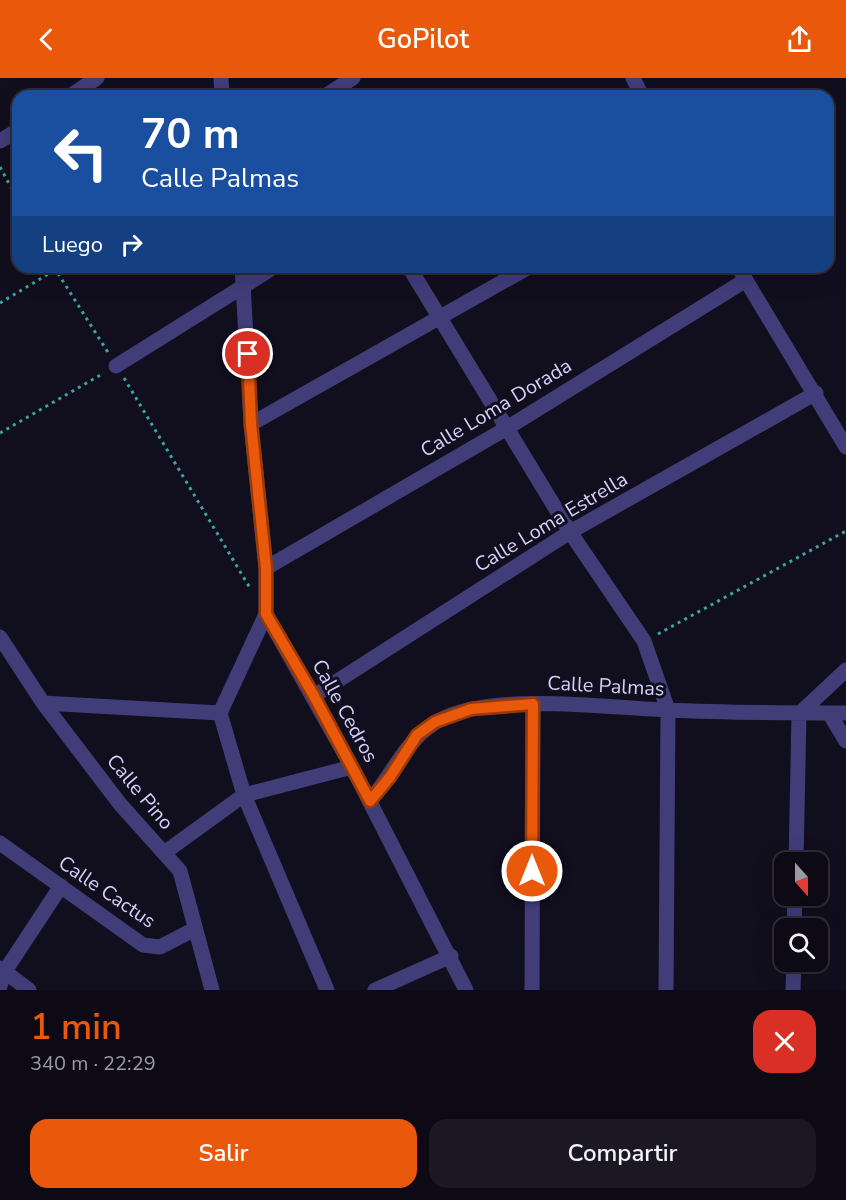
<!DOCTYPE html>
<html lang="es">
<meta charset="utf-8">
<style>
:root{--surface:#0d0a16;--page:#1b1823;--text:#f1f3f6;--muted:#9a9aa1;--line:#2d2b35;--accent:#ea580c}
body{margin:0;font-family:"Nunito Sans",sans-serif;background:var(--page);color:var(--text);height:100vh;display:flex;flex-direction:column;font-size:22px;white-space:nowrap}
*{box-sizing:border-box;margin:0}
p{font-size:20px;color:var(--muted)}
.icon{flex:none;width:33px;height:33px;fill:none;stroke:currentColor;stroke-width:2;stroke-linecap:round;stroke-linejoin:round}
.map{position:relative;height:912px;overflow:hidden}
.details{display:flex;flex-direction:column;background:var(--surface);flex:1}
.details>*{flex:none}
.guide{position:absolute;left:12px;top:12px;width:822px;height:183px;border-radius:18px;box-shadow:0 6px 24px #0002,0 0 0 2px var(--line);background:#1a4fa0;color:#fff;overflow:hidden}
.needle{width:39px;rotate:159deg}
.tools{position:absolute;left:774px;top:774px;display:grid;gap:12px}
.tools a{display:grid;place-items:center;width:54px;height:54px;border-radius:12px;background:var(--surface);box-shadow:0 6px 24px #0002,0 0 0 2px var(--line);font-size:30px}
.pin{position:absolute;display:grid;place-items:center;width:51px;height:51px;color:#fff;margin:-26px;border:3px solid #fff;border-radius:50%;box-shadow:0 2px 6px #0007}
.me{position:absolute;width:66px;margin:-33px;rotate:0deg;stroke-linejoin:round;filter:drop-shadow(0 0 4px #0008)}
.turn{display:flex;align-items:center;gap:21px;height:126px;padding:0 30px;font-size:27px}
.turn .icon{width:78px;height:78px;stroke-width:2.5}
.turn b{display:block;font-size:42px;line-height:51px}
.then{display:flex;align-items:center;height:57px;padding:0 30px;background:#0003;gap:12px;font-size:22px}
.round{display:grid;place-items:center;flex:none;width:63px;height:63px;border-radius:18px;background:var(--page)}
.overview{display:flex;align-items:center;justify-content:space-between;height:102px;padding:0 30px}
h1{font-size:36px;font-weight:600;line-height:45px;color:var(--accent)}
.primary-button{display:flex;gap:12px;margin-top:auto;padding:12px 30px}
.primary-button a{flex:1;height:69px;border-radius:18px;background:var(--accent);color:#fff;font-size:24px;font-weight:600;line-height:69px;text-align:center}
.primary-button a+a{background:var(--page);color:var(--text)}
header{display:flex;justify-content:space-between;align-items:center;height:78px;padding:0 30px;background:var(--accent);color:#fff;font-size:27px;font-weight:600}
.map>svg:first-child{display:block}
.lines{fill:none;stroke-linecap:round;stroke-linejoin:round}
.path{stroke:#39a69f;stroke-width:3;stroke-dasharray:3 4.5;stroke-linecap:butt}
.street{stroke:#403d79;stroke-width:15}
.route-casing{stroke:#983908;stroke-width:15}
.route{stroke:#ea580c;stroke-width:10}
.labels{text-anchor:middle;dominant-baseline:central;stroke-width:6;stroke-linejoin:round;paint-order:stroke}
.street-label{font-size:20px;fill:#d4d0fb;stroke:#110e1e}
</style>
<header><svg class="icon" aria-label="back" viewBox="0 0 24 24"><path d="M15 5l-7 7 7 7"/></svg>GoPilot<svg class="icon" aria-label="share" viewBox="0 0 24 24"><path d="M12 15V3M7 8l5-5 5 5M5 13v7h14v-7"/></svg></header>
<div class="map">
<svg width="846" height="912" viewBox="0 0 846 912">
<rect width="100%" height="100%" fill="#110e1e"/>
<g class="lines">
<path class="path" d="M 0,89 L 18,122
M 54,189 L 109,276
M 0,225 L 60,189
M 124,300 L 250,510
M 0,355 L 104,295
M 658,556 L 846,453"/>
<path class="street" d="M 221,0 L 222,18
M 633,0 L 642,18
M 70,18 L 97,0
M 325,18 L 353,0
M 0,63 L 18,52
M 242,189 L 251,346 L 266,490 L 266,536 L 352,689 L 466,912
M 409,189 L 570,454 L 644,563 L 668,632 L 666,912
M 738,189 L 846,369
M 116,288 L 274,189
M 251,346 L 529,189
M 266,490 L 507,350 L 746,202
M 266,536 L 220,635 L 244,717 L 327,912
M 0,559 L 43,625 L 120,726 L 180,793 L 212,912
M 314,618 L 570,454 L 816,315
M 43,625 L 220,635
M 829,635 L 846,663
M 370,723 C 390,699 407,662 433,646 C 485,612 605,630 668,632 C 727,635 786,635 846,635
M 0,765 L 143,867 L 160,869 L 195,851
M 164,775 L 244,717 L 352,689
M 796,784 L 799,636 L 846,592
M 794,850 L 795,818
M 0,890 L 29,912
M 0,908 L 5,893 L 61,808
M 375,912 L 451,878
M 532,912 L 533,626
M 793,912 L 794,884"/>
</g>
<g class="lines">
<g class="route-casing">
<path id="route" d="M 248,276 L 251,346 L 266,490 L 266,536 L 314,618 L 370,723 L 390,699 L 417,657 L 435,644 L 471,631 L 533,626 L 532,793"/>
</g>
<use href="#route" class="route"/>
</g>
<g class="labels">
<g class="street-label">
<text transform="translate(496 330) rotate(-31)">Calle Loma Dorada</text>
<text transform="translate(551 444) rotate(-31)">Calle Loma Estrella</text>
<text transform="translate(606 608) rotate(3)">Calle Palmas</text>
<text transform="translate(345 633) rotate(61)">Calle Cedros</text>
<text transform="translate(140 714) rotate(50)">Calle Pino</text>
<text transform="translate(107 814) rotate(34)">Calle Cactus</text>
</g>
</g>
</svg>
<div class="tools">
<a><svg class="needle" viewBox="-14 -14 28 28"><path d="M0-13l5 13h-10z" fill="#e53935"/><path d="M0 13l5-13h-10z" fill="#9a9aa1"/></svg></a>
<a><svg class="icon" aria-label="search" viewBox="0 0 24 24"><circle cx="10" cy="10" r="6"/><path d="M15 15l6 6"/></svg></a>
</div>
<div class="pin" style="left:248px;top:276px;background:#d93025"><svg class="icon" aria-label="arrive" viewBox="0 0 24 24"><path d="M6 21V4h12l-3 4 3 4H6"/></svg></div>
<svg class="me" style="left:532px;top:793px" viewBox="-20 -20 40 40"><circle r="17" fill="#ea580c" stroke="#fff" stroke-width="3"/><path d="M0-11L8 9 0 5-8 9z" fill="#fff"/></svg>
<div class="guide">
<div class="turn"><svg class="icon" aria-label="left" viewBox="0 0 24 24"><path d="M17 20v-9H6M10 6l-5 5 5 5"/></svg><div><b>70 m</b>Calle Palmas</div></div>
<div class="then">Luego<svg class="icon" aria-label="right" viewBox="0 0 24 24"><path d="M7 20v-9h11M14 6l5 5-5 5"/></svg></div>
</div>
</div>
<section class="details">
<div class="overview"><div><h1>1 min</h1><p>340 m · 22:29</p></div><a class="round" style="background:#d93025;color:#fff"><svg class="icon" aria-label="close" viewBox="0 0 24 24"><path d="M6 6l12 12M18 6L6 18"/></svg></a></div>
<div class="primary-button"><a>Salir</a><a>Compartir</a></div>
</section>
